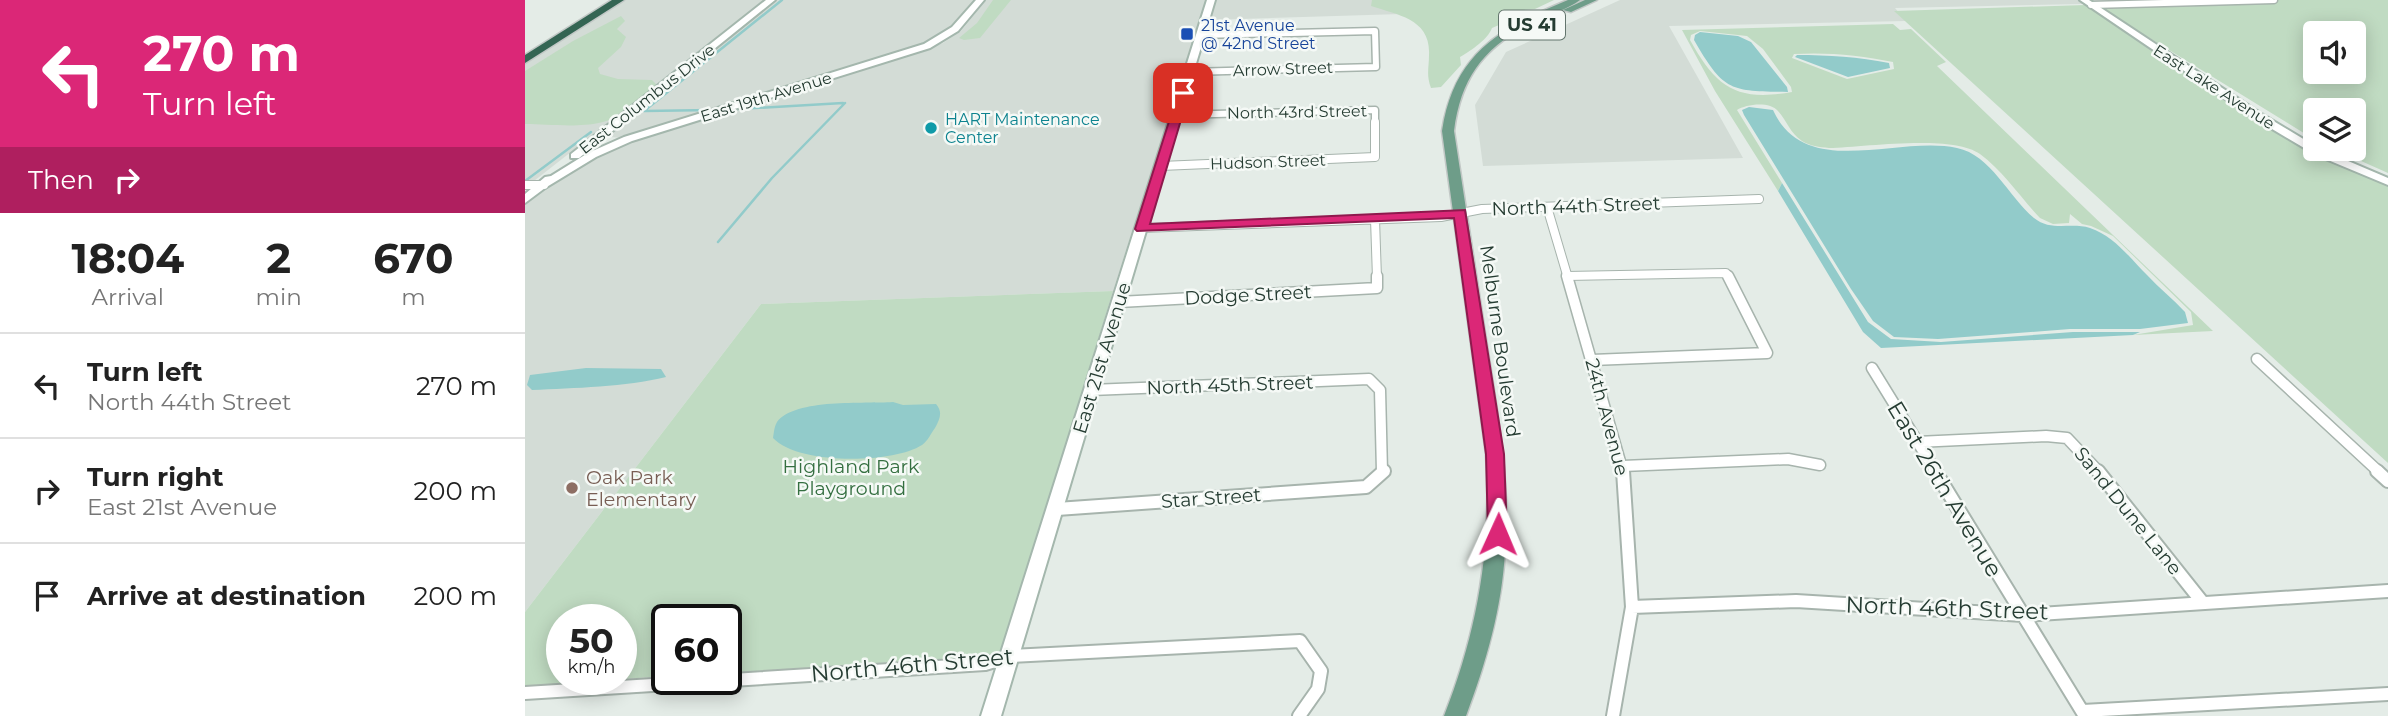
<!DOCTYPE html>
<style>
:root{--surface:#fff;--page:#f6f6f6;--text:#222;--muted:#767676;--line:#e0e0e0}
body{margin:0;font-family:Montserrat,sans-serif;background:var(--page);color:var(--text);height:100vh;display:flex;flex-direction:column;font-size:26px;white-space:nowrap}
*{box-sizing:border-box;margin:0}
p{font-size:23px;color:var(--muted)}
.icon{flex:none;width:38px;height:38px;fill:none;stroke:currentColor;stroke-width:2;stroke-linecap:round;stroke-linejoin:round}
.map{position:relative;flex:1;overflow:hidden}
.sheet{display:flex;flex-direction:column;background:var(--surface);width:525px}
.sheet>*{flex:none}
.hud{background:#db2777;color:#fff;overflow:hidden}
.buttons{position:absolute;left:1778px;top:21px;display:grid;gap:14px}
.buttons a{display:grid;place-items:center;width:63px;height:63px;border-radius:7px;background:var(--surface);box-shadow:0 4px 18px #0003;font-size:35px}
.speed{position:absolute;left:21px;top:604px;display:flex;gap:14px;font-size:35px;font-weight:700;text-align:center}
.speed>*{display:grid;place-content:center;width:91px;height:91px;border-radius:50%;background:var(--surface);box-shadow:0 4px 18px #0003;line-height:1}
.speed small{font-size:18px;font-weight:400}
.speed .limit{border:4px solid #111;border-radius:10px;background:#fff;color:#111}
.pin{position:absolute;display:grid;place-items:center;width:60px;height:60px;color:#fff;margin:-30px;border-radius:14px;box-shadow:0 4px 10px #0006}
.me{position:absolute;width:77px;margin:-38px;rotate:1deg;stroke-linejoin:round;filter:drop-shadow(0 0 5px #0008)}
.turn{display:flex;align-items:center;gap:24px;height:147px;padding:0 28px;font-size:32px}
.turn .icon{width:91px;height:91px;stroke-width:2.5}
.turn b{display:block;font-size:49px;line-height:60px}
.then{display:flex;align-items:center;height:66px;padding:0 28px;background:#0003;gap:14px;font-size:26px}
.eta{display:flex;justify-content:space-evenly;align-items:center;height:119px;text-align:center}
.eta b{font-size:42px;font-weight:700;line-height:49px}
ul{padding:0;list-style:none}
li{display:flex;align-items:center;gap:21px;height:105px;padding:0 28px;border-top:2px solid var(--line)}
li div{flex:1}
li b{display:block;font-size:26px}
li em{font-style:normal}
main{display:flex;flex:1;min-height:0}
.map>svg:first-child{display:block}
.built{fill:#d3dcd6}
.green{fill:#c0dbc2;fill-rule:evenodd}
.water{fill:#92cbca}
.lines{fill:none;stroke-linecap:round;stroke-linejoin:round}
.stream{stroke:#92cbca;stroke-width:2.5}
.street-far3-casing{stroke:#a7b4ad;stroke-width:9}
.street-far2-casing{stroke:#a7b4ad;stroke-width:10}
.street-far1-casing{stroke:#a7b4ad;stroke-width:13}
.street-casing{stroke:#a7b4ad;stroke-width:16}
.secondary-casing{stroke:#a4b7ad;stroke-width:4}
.primary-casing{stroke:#c2c8c6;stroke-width:3}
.highway-casing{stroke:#c2c8c6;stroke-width:3}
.street-far3{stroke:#fff;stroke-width:6}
.street-far2{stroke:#fff;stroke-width:8}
.street-far1{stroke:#fff;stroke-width:10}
.street{stroke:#fff;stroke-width:12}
.secondary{fill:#fff;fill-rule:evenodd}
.primary{fill:#6e9d89;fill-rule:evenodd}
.highway{fill:#346553;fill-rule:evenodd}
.route{fill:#db2777;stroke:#8e194d;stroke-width:2}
.transit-dot{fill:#1a4fb4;stroke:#f5f9f6;stroke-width:2.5}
.culture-dot{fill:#0f9aa8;stroke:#f5f9f6;stroke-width:2.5}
.education-dot{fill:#8d6e63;stroke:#f5f9f6;stroke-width:2.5}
.labels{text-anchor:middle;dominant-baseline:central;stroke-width:5;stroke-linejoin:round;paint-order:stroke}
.far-transit-label{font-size:16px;fill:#164399;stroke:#f5f9f6;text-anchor:start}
.far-street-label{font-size:16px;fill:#253c32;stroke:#f5f9f6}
.far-culture-label{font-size:16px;fill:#0d838f;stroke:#f5f9f6;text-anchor:start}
.shield{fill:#f5f9f6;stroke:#63756d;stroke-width:2}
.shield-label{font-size:18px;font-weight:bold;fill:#253c32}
.street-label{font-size:19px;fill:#253c32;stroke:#f5f9f6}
.park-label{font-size:19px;fill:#346f40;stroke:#f5f9f6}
.education-label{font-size:19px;fill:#785e54;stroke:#f5f9f6;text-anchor:start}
.near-street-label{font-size:23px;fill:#253c32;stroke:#f5f9f6}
</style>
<main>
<section class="sheet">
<div class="hud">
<div class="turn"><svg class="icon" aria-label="left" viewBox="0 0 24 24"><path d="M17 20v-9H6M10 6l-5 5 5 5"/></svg><div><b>270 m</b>Turn left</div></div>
<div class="then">Then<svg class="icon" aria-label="right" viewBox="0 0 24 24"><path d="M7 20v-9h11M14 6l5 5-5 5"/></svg></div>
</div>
<div class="eta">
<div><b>18:04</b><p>Arrival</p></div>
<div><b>2</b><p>min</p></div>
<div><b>670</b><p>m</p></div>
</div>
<ul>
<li><svg class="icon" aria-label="left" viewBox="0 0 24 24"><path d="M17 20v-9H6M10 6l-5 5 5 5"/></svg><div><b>Turn left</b><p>North 44th Street</p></div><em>270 m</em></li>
<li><svg class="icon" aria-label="right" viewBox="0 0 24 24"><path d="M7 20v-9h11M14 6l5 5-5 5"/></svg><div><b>Turn right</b><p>East 21st Avenue</p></div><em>200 m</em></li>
<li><svg class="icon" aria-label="arrive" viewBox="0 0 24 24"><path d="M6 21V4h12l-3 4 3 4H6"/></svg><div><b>Arrive at destination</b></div><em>200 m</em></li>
</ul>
</section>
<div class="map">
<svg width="1863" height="716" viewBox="0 0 1863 716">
<rect width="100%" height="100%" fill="#e4ece7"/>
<path class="built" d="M 95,0 L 240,0 L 0,188 L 0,60 Z
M 249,0 L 451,0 L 427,28 L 384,51 L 99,138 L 85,137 L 85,134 Z
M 461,0 L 681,0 L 588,291 L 236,304 L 0,612 L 0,203 L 25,183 L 67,159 L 115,138 L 333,72 L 418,43 L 436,31 Z
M 689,0 L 906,0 L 909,13 L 684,20 Z
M 1095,0 L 1749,0 L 1370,8 L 1381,21 L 1144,26 L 1218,158 L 958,166 L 950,105 L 981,52 Z"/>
<path class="green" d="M 468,0 L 486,0 L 455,38 L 439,40 L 434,38 L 452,23 Z
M 847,0 L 1029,0 L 1010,9 L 997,10 L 997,13 L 991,13 L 988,19 L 967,28 C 963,39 947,50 935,57 L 936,65 L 916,87 L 906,88 C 901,75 904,68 904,55 C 906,19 873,15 846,6 Z
M 1749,0 L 1863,0 L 1863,173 L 1809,149 L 1829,149 L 1829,110 L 1790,110 L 1790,140 L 1571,5 ZM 1790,33 L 1829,33 L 1829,72 L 1790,72 Z
M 1560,5 C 1658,71 1753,143 1863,186 L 1863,463 L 1369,11 Z
M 96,16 L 100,21 L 92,29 L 101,37 L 96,47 L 73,68 L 75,74 L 93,79 L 127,80 L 132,85 C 121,92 112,101 102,110 C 77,132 31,124 0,124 L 0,71 L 48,41 Z
M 1368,24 L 1375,30 L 1386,29 L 1421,62 L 1412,66 L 1688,331 L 1608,335 L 1668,325 L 1666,312 L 1588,236 L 1566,226 L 1557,224 L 1545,214 L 1544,223 L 1528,224 L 1515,218 C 1496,198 1478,171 1455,154 C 1427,134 1340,147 1304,148 C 1294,147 1285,146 1277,141 C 1265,133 1262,121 1253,111 C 1245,101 1221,104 1212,110 L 1257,183 L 1253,191 L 1190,91 L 1157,30 ZM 1175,31 L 1222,36 L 1238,49 L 1266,87 L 1267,92 C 1211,102 1191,87 1165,40 L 1166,35 ZM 1269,54 C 1301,52 1336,55 1368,62 L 1369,69 L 1322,79 L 1267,58 Z
M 588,291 L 478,651 L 460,656 L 201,673 L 201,620 L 142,620 L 142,676 L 0,686 L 0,612 L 236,304 ZM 37,620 L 96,620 L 96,679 L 37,679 Z"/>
<path class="water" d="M 1175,32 L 1213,36 L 1226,42 L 1262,87 L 1263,92 C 1205,91 1199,92 1169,40 L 1170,35 Z
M 1272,55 C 1303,55 1334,57 1364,63 L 1365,68 L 1323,77 L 1270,57 Z
M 1224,107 L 1248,110 C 1280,181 1373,135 1432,148 C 1466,155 1483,196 1509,218 C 1526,232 1546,222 1565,228 C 1589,236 1605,258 1622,275 C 1634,288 1648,299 1660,312 L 1663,323 L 1615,329 L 1545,329 L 1413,339 L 1369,337 L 1348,321 L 1326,289 L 1219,115 L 1217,110 Z
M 1257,183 L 1343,322 L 1366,339 L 1416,342 L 1548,332 L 1615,332 L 1608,335 L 1356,348 L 1338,332 L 1253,191 Z
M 61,368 L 136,369 L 141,377 C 101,387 49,388 7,390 L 2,385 L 5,375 Z
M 368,402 L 378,405 L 411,404 C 418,412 415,419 410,428 C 406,433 403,441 397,445 C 367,464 273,465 248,438 C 249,433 249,427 252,422 C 270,398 340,404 368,402 Z"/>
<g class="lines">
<path class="stream" d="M 213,109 L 318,103
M 187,110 L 119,111 L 257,0
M 0,181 L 66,132
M 193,242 L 247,178 L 320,103"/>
<g class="street-far3-casing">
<path id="street-far3" d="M 1566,5 L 1749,0
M 665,72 L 851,67 L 850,31 L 675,35
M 652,115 L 850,110 L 850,124"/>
</g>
<g class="street-far2-casing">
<path id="street-far2" d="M 636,166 L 850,157 L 850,122
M 0,185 L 19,185
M 1022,207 L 1043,278
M 850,219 L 852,278
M 617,228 L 916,217 L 957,209 L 1234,199
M 1042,276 L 1201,273 L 1204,278"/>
</g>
<g class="street-far1-casing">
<path id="street-far1" d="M 1042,276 L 1098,472
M 594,302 L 852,288 L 852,276
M 1732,359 L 1854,472
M 1067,360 L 1242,353 L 1203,276
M 1347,368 L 1411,472
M 566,390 L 844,379 L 855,390 L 857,472
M 1392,442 L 1521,436 L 1542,438 L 1574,472
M 1098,466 L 1263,459 L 1295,465"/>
</g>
<g class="street-casing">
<path id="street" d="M 1410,471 L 1560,716
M 1573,471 L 1678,603
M 1852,471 L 1863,481
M 532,509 L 841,487 L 859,471
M 1107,607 L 1271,601 L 1498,615 L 1863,591
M 0,693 L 460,664 L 486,656 L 775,641 L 796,671 L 793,689 L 774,716
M 1558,711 L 1863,694
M 1088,716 L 1107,607 L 1098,471"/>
</g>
<g class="secondary-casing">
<path id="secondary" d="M 241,0 L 250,0 L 54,158 L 46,158 L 46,154 Z
M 451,0 L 459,0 L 433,31 L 405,48 L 107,141 L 71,157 L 20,188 L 0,203 L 0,194 L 20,177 L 26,176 L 63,153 L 99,137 L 399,44 L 427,27 Z
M 682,0 L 690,0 L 476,716 L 456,716 Z
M 1555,0 L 1564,0 L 1735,113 L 1790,146 L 1790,149 L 1795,149 L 1863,178 L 1863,185 L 1791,155 L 1727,117 Z"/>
</g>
<g class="primary-casing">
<path id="primary" d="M 1043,0 L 1055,0 C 1043,9 1026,14 1012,20 C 961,45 936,75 929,131 C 940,203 951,274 962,346 C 973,415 985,482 980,551 C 977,608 961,663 941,716 L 919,716 C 953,630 967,546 961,454 L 917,131 C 929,53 975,28 1043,0 Z
M 1060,0 L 1072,0 L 1046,12 L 1038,10 Z"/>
</g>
<g class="highway-casing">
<path id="highway" d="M 87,0 L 99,0 L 0,63 L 0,55 Z"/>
</g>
<use href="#street-far3" class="street-far3"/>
<use href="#street-far2" class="street-far2"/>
<use href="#street-far1" class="street-far1"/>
<use href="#street" class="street"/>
<use href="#secondary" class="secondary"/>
<use href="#primary" class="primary"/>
<use href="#highway" class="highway"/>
</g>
<path class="route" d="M 658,90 L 664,93 L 625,224 L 940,210 L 979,454 L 982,534 L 979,539 L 973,541 L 966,539 L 963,534 L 961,454 L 929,218 L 612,231 L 610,229 L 653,93 Z"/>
<rect class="transit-dot" x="655" y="27" width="14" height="14" rx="3.5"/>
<circle class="culture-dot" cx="406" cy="128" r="7"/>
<circle class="education-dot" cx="47" cy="488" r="7"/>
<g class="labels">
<g class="far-transit-label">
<text x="676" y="25">21st Avenue<tspan x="676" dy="18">@ 42nd Street</tspan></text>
</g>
<g class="far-street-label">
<text transform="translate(758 69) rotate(-2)">Arrow Street</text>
<text transform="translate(1689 87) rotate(33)">East Lake Avenue</text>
<text transform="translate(241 97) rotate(-17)">East 19th Avenue</text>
<text transform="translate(122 99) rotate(-38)">East Columbus Drive</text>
<text transform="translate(772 112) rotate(-1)">North 43rd Street</text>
<text transform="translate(743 162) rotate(-2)">Hudson Street</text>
</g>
<g class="far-culture-label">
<text x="420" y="119">HART Maintenance<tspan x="420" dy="18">Center</tspan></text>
</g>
<rect class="shield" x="974" y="10.5" width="66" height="29" rx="5"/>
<g class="shield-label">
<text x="1007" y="25">US 41</text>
</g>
<g class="street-label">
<text transform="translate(1051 206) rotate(-2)">North 44th Street</text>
<text transform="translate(723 295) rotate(-3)">Dodge Street</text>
<text transform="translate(975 341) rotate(82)">Melburne Boulevard</text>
<text transform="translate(577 358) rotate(-73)">East 21st Avenue</text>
<text transform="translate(705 385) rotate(-2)">North 45th Street</text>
<text transform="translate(1082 417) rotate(75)">24th Avenue</text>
<text transform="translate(686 498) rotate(-4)">Star Street</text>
<text transform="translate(1603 511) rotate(51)">Sand Dune Lane</text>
</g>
<g class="park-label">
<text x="326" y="466">Highland Park<tspan x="326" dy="22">Playground</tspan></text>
</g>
<g class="education-label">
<text x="61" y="477">Oak Park<tspan x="61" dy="22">Elementary</tspan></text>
</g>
<g class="near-street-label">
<text transform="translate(1420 489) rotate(59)">East 26th Avenue</text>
<text transform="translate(1422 608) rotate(2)">North 46th Street</text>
<text transform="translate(387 665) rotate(-5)">North 46th Street</text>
</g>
</g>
</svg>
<div class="buttons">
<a><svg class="icon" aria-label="sound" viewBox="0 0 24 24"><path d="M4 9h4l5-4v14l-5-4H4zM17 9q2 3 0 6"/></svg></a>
<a><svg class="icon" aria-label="layers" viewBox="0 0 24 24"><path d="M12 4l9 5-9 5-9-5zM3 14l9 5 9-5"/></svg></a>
</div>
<div class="speed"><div>50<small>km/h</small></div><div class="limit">60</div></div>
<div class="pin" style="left:658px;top:93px;background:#d93025"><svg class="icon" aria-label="arrive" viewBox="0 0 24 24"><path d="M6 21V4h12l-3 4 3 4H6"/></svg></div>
<svg class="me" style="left:973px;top:534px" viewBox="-20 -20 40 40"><path d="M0-17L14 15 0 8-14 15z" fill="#db2777" stroke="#fff" stroke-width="4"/></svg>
</div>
</main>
